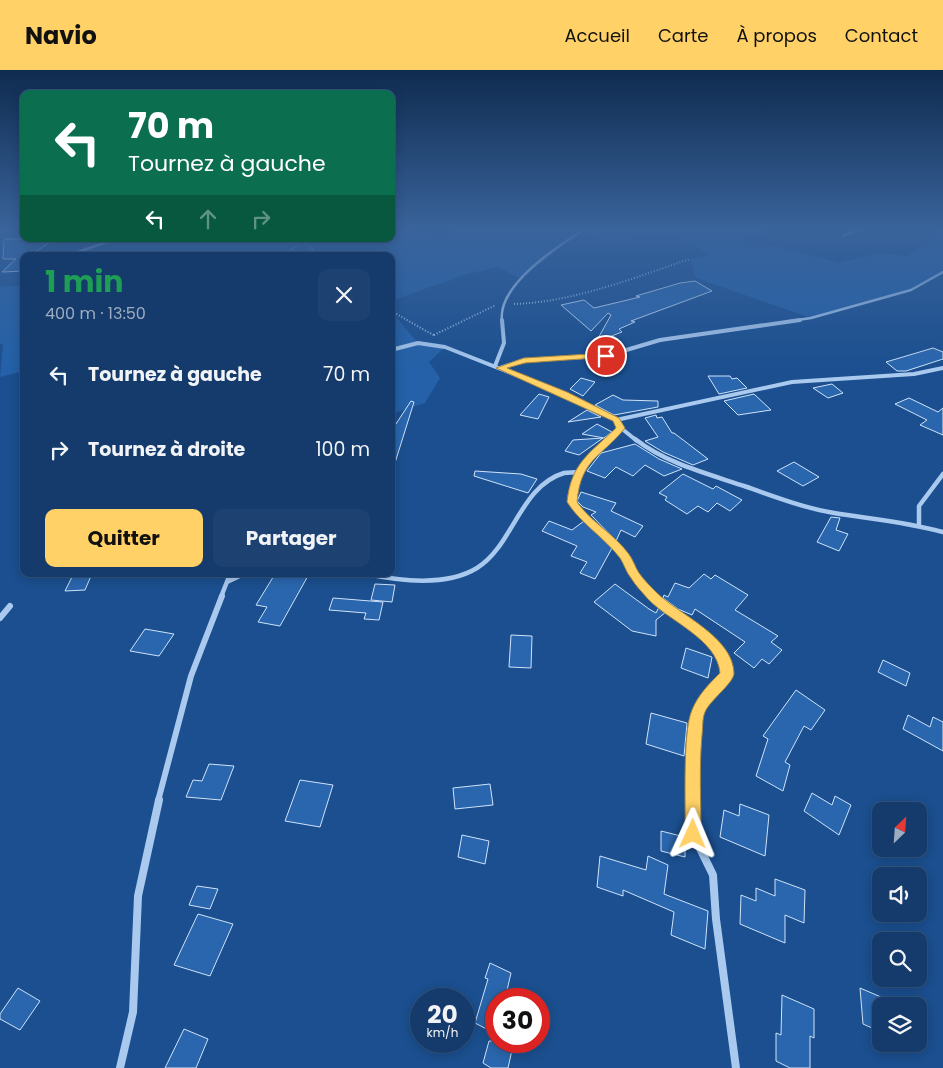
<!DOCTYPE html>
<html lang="fr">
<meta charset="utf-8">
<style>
:root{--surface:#143b6b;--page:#1d4271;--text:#f1f3f6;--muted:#9dadc1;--line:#33557e;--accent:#ffd166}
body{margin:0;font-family:Poppins,sans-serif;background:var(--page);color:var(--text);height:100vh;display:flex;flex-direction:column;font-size:19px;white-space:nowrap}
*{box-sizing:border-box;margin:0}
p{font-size:16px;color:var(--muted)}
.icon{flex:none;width:28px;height:28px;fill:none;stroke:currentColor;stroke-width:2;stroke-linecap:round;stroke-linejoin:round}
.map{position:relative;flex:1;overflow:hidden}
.drawer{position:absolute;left:20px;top:182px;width:375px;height:325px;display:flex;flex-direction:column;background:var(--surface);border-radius:10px;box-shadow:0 2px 12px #0003,0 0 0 1px var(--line)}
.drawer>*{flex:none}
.top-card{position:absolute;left:20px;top:20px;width:375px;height:152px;border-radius:10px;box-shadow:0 2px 12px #0003,0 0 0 1px var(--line);background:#0b6e4f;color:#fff;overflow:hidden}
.needle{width:32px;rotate:25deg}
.tools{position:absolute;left:872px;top:732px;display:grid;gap:10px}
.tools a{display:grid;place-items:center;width:55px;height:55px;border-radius:10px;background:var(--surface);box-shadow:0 2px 12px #0003,0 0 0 1px var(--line);font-size:25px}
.speed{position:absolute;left:410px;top:918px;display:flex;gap:10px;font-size:25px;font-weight:700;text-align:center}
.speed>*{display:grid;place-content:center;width:65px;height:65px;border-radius:50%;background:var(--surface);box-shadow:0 2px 12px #0003,0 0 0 1px var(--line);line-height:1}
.speed small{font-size:12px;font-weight:400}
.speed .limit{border:8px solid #d22;background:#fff;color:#111}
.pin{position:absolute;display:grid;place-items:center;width:42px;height:42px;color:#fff;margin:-21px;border:2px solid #fff;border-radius:50%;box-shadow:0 1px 5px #0007}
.me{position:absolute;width:55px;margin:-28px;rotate:1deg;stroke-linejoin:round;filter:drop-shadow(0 0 4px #0008)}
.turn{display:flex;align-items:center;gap:18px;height:105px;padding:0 25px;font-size:22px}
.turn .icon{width:65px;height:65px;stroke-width:2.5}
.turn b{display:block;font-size:35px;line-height:42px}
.lanes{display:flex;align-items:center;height:48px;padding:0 25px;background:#0003;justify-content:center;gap:25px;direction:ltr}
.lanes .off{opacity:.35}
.round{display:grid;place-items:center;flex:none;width:52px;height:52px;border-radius:10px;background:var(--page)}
.summary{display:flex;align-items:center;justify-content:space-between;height:85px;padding:0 25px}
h1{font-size:30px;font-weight:700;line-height:38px;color:#1e9e55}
.primary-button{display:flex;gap:10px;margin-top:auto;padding:10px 25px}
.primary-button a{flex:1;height:58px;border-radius:10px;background:var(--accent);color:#111;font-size:20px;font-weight:700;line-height:58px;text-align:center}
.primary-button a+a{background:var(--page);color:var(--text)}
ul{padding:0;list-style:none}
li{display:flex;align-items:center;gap:15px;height:75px;padding:0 25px}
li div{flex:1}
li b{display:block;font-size:19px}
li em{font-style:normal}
header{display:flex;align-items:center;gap:30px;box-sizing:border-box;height:70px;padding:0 25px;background:var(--accent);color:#111}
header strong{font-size:24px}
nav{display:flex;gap:28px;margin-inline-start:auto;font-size:18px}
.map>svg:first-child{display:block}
.green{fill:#2461a8}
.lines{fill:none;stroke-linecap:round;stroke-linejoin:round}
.stream{stroke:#9cc4f0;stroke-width:2.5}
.building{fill:#2a66ad;stroke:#cfe3fa}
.path{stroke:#a9c9ee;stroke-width:2;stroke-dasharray:1 2;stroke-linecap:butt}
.street-far4{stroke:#a9c9ee;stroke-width:2.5}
.street-far3{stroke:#a9c9ee;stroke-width:4}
.street-far2{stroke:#a9c9ee;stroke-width:4.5}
.street-far1{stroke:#a9c9ee;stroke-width:6}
.street{stroke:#a9c9ee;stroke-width:8}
.route{fill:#ffd166;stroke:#a68842}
</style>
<header>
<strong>Navio</strong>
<nav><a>Accueil</a><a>Carte</a><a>À propos</a><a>Contact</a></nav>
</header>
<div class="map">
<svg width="943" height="998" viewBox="0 0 943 998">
<rect width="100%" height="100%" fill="#1b4f8f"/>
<path class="green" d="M 391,159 L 441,165 L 462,159 L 767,159 L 742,171 L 748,177 L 777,176 L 839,193 L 879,183 L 907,186 L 943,159 L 943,202 L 911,220 L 811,248 L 696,208 L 690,189 L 708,185 C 676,157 655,166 616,171 C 605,173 590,166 579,163 L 521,209 L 498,197 L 467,204 L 391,231 L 391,186 L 67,186 L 115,169 L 391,169 Z
M 24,215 L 24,301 L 0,307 L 3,274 L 0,274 L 0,217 Z
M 391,241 L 418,273 L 445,277 L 429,292 L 440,308 L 425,333 L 391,344 Z"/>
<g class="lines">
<path class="stream" d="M 843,166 L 859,159"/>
</g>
<path class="building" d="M 4,169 L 55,169 L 29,186 L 24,186 L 24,201 L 2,202 L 16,189 L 3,189 Z
M 695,211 L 712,221 L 631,251 L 635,252 L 619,259 L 622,262 L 596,272 L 611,245 L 608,243 L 591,261 L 561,235 L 584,230 L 594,238 L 640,227 L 636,226 L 680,213 Z
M 933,278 L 943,282 L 943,289 L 906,301 L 897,301 L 886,292 Z
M 708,306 L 730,306 L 732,309 L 737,308 L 747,318 L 719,324 Z
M 581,308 L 595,312 L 583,326 L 570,319 Z
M 832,314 L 843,323 L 828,328 L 813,318 Z
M 539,324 L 549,327 L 538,349 L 520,345 Z
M 754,324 L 771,340 L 738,345 L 724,331 Z
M 613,325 L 623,330 L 658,331 L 658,337 L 614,345 L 595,335 Z
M 909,328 L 938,342 L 943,338 L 943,365 L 920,355 L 927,350 L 895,334 Z
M 411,331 L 414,332 L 394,396 L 391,396 L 391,365 L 394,357 Z
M 587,340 L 601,347 L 568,352 Z
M 656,345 L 657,348 L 662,347 L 672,363 L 674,363 L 708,389 L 693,395 L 663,382 L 645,371 L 658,367 L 645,348 Z
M 597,354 L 612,362 L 604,368 L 582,364 Z
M 603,368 L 579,385 L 565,381 L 573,370 Z
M 635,374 L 659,389 L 682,399 L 664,406 L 645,395 L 633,406 L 616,397 L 605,408 L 587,401 L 601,383 Z
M 794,392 L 819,407 L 803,416 L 777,401 Z
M 475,401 L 521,404 L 537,409 L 528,423 L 474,406 Z
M 683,404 L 713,419 L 716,416 L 742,430 L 730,441 L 717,433 L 708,442 L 698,436 L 687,444 L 665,430 L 667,427 L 659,423 Z
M 581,422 L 616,433 L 611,441 L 643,456 L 635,467 L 621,460 L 616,471 L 591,445 L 596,442 L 583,437 L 577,431 Z
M 831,447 L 840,448 L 836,460 L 848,464 L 839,481 L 817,472 Z
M 549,451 L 572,460 L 584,451 L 612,478 L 595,509 L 580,503 L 587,492 L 571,486 L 577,476 L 542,461 Z
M 275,504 L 309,504 L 280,556 L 258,552 L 267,537 L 256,535 Z
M 704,504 L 711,509 L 715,505 L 748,525 L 735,540 L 778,566 L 771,572 L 782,580 L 769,594 L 762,589 L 754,598 L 734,583 L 745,572 L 695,539 L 692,545 L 678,539 L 663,528 L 664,525 L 668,527 L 675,513 L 689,518 Z
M 91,506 L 85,520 L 65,521 L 72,507 Z
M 375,514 L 395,515 L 392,532 L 371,530 Z
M 615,514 L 649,539 L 656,543 L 659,537 L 666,542 L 656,550 L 656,566 L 632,561 L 594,532 Z
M 333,528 L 383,532 L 379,550 L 364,549 L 366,543 L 329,540 Z
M 145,559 L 174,564 L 159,586 L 130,581 Z
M 511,565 L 532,566 L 531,598 L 509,597 Z
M 686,578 L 712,587 L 708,608 L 681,598 Z
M 883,590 L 910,603 L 906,616 L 878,602 Z
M 796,620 L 825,640 L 811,660 L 804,656 L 785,692 L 790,695 L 783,721 L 756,706 L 768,669 L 763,666 Z
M 651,643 L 687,653 L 684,686 L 646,674 Z
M 908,645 L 930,657 L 933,647 L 943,652 L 943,681 L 903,659 Z
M 209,694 L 234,696 L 221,730 L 186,727 L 193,710 L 202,711 Z
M 300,710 L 333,715 L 320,757 L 285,751 Z
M 490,714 L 493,735 L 455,739 L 453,718 Z
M 812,723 L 832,735 L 835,726 L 851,735 L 839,765 L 804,741 Z
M 740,734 L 769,745 L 765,786 L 720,767 L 724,740 L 739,746 Z
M 661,761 L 685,767 L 685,787 L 661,781 Z
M 462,765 L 489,771 L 485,794 L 458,787 Z
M 600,786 L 646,800 L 648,786 L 668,795 L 664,824 L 708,841 L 705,879 L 671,865 L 674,842 L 623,820 L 623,826 L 597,817 Z
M 775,809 L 805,820 L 804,853 L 785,845 L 785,873 L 740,854 L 741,825 L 756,831 L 756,818 L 775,826 Z
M 197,816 L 218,819 L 210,839 L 189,835 Z
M 198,844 L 233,854 L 210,906 L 174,895 Z
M 490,893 L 511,903 L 505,929 L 496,929 L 496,964 L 475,953 L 488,909 L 485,908 Z
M 18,918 L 40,931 L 20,960 L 0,949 L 0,944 Z
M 860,918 L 881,927 L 881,962 L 863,954 Z
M 782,925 L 814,939 L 814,968 L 810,966 L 810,998 L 790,998 L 776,991 L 776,963 L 781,965 Z
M 184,959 L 208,969 L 196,998 L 165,998 Z
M 489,971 L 514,971 L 508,998 L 491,998 L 483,993 Z"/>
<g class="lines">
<path class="path" d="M 301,169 L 319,186
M 282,186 L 298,175 L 299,169
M 514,234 C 574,232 633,208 690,189
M 391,241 L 435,266
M 434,265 L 496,235"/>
<path class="street-far4" d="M 0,162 L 9,159
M 67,186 L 115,169
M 502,251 C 497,215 558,176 585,159
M 791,251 L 811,248 L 911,220 L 943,202"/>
<path class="street-far3" d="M 391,280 L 418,273 L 445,277 L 564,324 L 616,350 L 621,358 L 637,371
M 495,296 L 504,273 L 502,250
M 500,298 L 524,290 L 606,286 L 660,270 L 800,250
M 616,350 L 792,312 L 914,304 L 943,298
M 608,371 L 621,358"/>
<path class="street-far2" d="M 609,369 C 589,388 577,405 572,432 L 623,484 L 636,507 L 654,527
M 635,369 C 667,394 709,404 747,417 C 775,427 805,438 834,443 C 871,449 907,452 943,462
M 919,455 L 919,436 L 943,404
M 367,504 C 400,511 446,517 477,498 C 513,476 520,416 564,403 C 568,402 574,403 579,402
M 227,512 L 244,504
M 221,527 L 230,504"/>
<path class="street-far1" d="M 653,526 C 681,551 718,565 727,605 C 716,616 703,627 698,642 C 690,666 694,705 693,731
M 0,548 L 10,536
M 158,731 L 191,606 L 222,526"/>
<path class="street" d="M 693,730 L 693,764 L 713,805 L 716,849 L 736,998
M 120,998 L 133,942 L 138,826 L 159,730"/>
</g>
<linearGradient id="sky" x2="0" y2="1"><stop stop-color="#0f2b4f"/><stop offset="0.53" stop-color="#39639b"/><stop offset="1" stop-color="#39639b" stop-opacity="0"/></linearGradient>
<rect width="943" height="298" fill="url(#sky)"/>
<path class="route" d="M 606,283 L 610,286 L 609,287 L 525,293 L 507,298 L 567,322 L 619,348 L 625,358 C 601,388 581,388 577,432 C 591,452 614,464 628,483 C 633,489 635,497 639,503 C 644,510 651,517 657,523 C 680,545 733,567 734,603 C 734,613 710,630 705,642 C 702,649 703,658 702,665 C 699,698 701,731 701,764 L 699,770 L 693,772 L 687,770 L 685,764 C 686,736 682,663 692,640 C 698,625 709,614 720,603 C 717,569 670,552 648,529 C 642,522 635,515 631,508 C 626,502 624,494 620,488 C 604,467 581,454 567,432 C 571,393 590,383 616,358 L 613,351 L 496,298 L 524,288 Z"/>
</svg>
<div class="tools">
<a><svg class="needle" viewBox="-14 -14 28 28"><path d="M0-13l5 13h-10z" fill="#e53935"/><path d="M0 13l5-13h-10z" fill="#9dadc1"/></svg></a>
<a><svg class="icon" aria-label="sound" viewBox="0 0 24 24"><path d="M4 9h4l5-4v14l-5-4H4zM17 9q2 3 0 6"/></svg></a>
<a><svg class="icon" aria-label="search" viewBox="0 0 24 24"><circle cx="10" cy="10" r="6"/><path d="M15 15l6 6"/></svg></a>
<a><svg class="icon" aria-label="layers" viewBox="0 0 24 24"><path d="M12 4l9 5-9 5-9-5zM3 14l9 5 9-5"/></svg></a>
</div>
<div class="speed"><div>20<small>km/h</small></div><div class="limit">30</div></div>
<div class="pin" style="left:606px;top:286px;background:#d93025"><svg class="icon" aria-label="arrive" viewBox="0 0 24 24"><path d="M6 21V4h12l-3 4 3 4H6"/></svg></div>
<svg class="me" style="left:693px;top:764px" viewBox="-20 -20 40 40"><path d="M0-17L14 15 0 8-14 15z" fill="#ffd166" stroke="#fff" stroke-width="4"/></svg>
<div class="top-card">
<div class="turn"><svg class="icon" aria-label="left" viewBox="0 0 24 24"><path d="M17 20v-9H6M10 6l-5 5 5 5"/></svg><div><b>70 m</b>Tournez à gauche</div></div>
<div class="lanes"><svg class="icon" aria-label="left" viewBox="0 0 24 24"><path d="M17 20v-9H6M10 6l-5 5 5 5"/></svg><svg class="icon off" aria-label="ahead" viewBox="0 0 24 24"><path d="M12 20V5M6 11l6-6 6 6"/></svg><svg class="icon off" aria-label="right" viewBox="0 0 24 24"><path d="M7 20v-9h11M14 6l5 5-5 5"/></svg></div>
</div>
<section class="drawer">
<div class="summary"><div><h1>1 min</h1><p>400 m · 13:50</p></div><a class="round"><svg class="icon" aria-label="close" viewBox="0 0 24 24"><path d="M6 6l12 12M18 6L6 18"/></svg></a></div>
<ul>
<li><svg class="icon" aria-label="left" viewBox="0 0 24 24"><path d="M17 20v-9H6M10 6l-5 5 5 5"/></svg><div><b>Tournez à gauche</b></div><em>70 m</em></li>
<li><svg class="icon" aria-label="right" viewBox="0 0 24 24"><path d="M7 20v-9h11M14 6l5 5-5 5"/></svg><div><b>Tournez à droite</b></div><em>100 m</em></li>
</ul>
<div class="primary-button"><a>Quitter</a><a>Partager</a></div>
</section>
</div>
